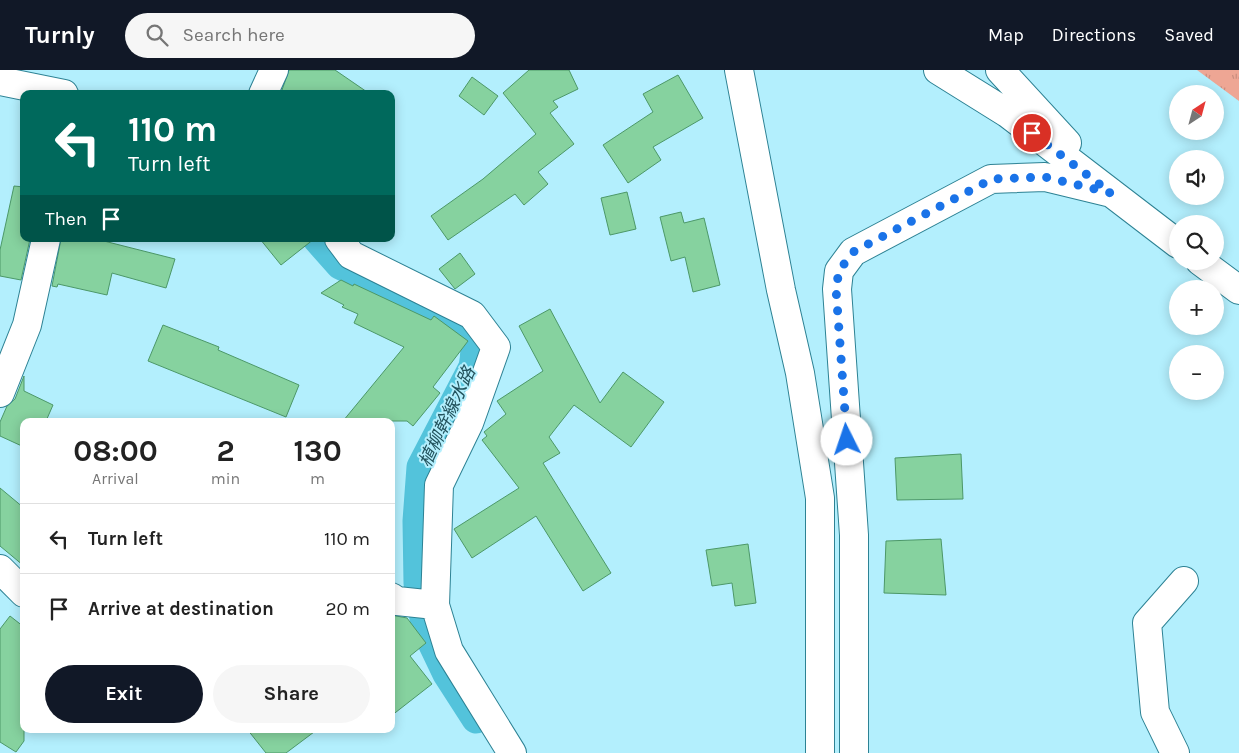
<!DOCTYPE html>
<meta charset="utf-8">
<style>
:root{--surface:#fff;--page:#f6f6f6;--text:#222;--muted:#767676;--line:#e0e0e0;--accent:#111827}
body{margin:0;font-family:Karla,"Noto Sans JP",sans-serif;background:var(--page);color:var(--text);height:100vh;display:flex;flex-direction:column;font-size:19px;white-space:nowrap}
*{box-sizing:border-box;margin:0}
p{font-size:16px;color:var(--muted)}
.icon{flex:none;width:28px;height:28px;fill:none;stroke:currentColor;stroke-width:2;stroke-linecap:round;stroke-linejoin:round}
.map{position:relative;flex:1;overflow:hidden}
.drawer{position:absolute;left:20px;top:348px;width:375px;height:315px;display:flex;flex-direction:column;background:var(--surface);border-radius:10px;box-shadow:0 2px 12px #0003}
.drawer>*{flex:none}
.banner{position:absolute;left:20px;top:20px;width:375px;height:152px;border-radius:10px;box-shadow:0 2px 12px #0003;background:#00695c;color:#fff;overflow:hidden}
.needle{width:32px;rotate:36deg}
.fabs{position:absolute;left:1169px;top:15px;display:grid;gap:10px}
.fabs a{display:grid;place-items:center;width:55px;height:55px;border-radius:50%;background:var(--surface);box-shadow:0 2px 12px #0003;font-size:25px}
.pin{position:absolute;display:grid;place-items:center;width:42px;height:42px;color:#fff;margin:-21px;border:2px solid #fff;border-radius:50%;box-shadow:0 1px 5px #0007}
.me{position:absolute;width:55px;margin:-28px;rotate:356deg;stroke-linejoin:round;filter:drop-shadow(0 0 4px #0008)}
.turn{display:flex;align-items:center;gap:18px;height:105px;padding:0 25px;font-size:22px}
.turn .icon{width:65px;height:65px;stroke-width:2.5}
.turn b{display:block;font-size:35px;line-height:42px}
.then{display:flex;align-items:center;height:48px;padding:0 25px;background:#0003;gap:10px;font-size:19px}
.eta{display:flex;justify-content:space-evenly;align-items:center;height:85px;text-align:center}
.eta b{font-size:30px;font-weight:700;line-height:35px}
.cta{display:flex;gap:10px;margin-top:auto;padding:10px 25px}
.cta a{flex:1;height:58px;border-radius:30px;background:var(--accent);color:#fff;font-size:20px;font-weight:700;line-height:58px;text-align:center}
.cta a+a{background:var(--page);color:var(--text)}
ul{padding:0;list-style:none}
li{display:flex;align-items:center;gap:15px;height:70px;padding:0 25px;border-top:1px solid var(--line)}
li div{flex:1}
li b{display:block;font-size:19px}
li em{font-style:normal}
header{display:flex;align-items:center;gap:30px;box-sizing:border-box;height:70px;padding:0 25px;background:var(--accent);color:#fff}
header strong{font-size:24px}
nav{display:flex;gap:28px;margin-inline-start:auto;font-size:18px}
.search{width:350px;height:45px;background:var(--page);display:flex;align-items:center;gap:12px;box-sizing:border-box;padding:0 18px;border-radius:28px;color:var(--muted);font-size:19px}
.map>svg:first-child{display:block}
.park{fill:url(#park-tufts)}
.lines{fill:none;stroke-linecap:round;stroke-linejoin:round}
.canal{stroke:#53c3db;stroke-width:29}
.building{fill:#86d29f;stroke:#4c9868}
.minor-casing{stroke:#2d8294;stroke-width:30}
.minor{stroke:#fff;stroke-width:28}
.route{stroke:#1a73e8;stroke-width:9;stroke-dasharray:0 16.2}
.labels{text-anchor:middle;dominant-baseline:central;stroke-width:4;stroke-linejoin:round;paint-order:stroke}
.water-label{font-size:18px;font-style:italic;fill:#22525c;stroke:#b3effd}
</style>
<header>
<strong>Turnly</strong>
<div class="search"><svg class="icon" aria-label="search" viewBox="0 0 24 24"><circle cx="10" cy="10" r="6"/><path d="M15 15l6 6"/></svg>Search here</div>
<nav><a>Map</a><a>Directions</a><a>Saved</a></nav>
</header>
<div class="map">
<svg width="1239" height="683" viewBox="0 0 1239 683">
<defs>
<pattern id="park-tufts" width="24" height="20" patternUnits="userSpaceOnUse" patternTransform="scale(1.25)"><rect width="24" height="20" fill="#eea694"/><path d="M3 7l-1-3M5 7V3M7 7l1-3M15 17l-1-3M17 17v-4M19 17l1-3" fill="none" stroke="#ca8e7f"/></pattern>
</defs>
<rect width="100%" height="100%" fill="#b3effd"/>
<path class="park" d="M 1197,0 L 1239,0 L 1239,31 Z"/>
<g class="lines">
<path class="canal" d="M 317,169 L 340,195 L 458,253 C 475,268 477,276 473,297 L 421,397 L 417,451 L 418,513 L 426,560 L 447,604 L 476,649"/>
</g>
<path class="building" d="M 289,0 L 335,0 L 370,24 L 287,24 L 282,20 Z
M 529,0 L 569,0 L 578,19 L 553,31 L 558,37 L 550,43 L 574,74 L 538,102 L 548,114 L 524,135 L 515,124 L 448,170 L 431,146 L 483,109 L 536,64 L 503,23 Z
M 678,5 L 703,48 L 653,77 L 661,90 L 628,113 L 603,75 L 653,42 L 643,24 Z
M 472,7 L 498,26 L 484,45 L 459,26 Z
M 14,116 L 24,117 L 24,169 L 30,169 L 21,210 L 0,206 L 0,180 Z
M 627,122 L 636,159 L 610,165 L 601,128 Z
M 681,142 L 684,153 L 704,148 L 720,215 L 693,222 L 685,187 L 671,191 L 660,147 Z
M 61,169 L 96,169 L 175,189 L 166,218 L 112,203 L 107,225 L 58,214 L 57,217 L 52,216 Z
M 260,169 L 314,169 L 281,195 Z
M 460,183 L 475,204 L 455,219 L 439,199 Z
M 341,210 L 353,216 L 354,214 L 431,250 L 434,246 L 468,271 L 433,317 L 440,323 L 413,356 L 407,351 L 343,351 L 404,277 L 354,253 L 358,244 L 342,237 L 344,235 L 321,223 Z
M 550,239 L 600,333 L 623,302 L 664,332 L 631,377 L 574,335 L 549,367 L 560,383 L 543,393 L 611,503 L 583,521 L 536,446 L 472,488 L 454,459 L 519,418 L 482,370 L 487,366 L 484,362 L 506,344 L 497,331 L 543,301 L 519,256 Z
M 163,255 L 219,277 L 218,280 L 299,315 L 286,347 L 148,291 Z
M 24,306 L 24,321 L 53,335 L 46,351 L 24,351 L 24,377 L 0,366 L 0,352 L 7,336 L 15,329 Z
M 961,384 L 963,429 L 897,430 L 895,388 Z
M 0,418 L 24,438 L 24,496 L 0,476 Z
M 941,469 L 946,525 L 884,523 L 886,471 Z
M 748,474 L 756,533 L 735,536 L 732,513 L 712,516 L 706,480 Z
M 391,545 L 407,548 L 426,573 L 410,586 L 432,614 L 391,646 Z
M 10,546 L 24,557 L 24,671 L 16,682 L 0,672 L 0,559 Z
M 247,659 L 318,659 L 286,683 L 266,683 Z"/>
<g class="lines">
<g class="minor-casing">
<path id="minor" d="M 739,0 L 781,220 L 800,303 L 820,428 L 820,683
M 938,0 L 1007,43 L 1178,174
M 1000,0 L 1067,73
M 0,11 L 64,24
M 263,24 L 274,0
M 339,169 L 351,185 L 472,245 L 496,277 L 469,353 L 439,415 L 435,535 L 449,581 L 512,683
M 1200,191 L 1239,220
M 0,323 L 27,255 L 46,169
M 0,499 L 24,523
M 391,527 L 397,531 L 435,535
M 854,683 L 854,465 L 837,219 L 839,201 L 853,182 L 991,109 L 1045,107 L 1111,123
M 1175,683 L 1155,642 L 1147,553 L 1184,511"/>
</g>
<use href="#minor" class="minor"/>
</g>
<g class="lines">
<path class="route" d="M 847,370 L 836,219 L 839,201 L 853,182 L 992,109 L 1045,107 L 1111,123 L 1032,63"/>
</g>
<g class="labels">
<g class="water-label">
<text transform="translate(447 347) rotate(-65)">植柳幹線水路</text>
</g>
</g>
</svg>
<div class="fabs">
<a><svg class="needle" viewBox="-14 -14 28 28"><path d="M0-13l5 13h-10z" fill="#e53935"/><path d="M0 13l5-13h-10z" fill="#767676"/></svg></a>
<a><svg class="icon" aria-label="sound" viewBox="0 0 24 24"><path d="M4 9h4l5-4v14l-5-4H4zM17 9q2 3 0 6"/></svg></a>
<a><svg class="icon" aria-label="search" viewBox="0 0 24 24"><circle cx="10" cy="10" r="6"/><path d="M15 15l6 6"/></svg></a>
<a>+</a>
<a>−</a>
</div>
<div class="pin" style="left:1032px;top:63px;background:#d93025"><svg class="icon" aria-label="arrive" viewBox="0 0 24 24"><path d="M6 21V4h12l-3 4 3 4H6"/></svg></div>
<svg class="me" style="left:847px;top:370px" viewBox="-20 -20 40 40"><circle r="19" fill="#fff"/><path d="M0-13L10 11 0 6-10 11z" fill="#1a73e8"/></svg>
<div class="banner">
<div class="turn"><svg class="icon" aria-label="left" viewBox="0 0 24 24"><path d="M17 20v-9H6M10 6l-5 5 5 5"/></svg><div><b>110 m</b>Turn left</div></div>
<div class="then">Then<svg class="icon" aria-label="arrive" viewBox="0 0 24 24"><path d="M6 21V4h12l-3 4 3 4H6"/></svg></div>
</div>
<section class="drawer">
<div class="eta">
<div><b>08:00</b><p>Arrival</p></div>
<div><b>2</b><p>min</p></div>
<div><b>130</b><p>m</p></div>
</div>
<ul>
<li><svg class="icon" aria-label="left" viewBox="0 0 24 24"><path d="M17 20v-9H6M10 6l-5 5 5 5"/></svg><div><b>Turn left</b></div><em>110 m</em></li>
<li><svg class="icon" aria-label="arrive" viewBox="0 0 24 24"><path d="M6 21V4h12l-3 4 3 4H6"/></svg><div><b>Arrive at destination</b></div><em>20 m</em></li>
</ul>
<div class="cta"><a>Exit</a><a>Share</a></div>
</section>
</div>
